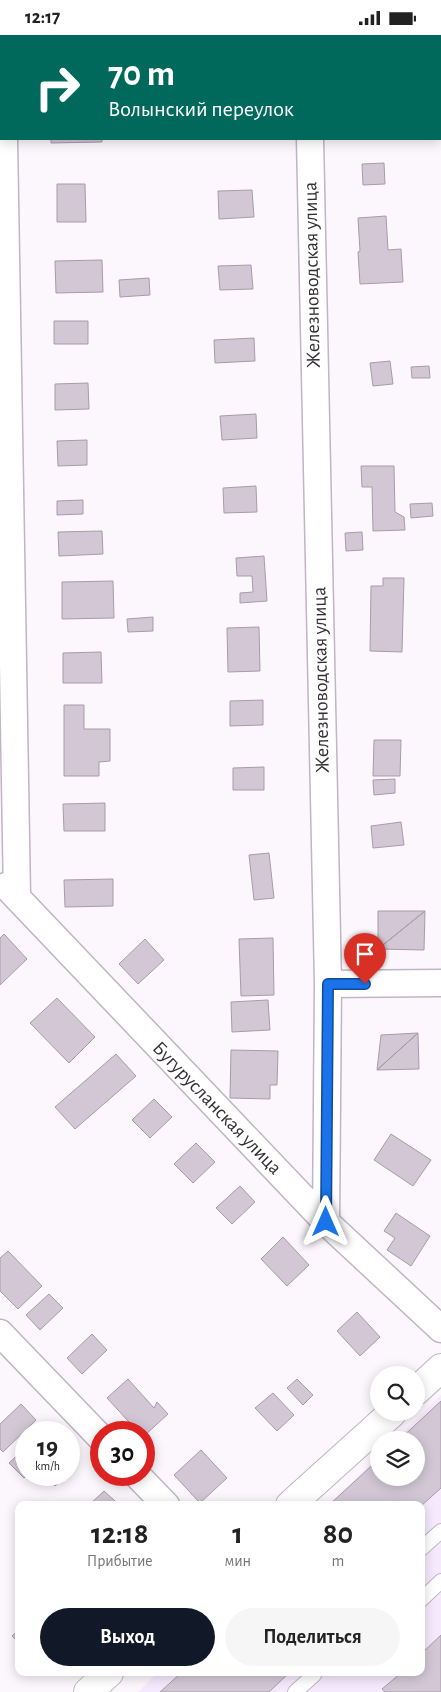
<!DOCTYPE html>
<html lang="ru">
<meta charset="utf-8">
<style>
:root{--surface:#fff;--page:#f6f6f6;--text:#222;--muted:#767676;--accent:#111827}
body{margin:0;font-family:"Alegreya Sans",sans-serif;background:var(--page);color:var(--text);height:100vh;display:flex;flex-direction:column;font-size:19px;white-space:nowrap}
*{box-sizing:border-box;margin:0}
p{font-size:16px;color:var(--muted)}
.icon{flex:none;width:28px;height:28px;fill:none;stroke:currentColor;stroke-width:2;stroke-linecap:round;stroke-linejoin:round}
.map{position:relative;flex:1;overflow:hidden}
.sheet{position:absolute;left:15px;top:1466px;width:410px;height:175px;display:flex;flex-direction:column;background:var(--surface);border-radius:10px;box-shadow:0 2px 12px #0003}
.sheet>*{flex:none}
.hud{position:absolute;left:0px;top:0px;width:441px;height:105px;box-shadow:0 2px 12px #0003;background:#00695c;color:#fff;overflow:hidden}
.buttons{position:absolute;left:370px;top:1331px;display:grid;gap:10px}
.buttons a{display:grid;place-items:center;width:55px;height:55px;border-radius:50%;background:var(--surface);box-shadow:0 2px 12px #0003;font-size:25px}
.speed{position:absolute;left:15px;top:1386px;display:flex;gap:10px;font-size:25px;font-weight:700;text-align:center}
.speed>*{display:grid;place-content:center;width:65px;height:65px;border-radius:50%;background:var(--surface);box-shadow:0 2px 12px #0003;line-height:1}
.speed small{font-size:12px;font-weight:400}
.speed .limit{border:8px solid #d22;background:#fff;color:#111}
.pin{position:absolute;display:grid;place-items:center;width:42px;height:42px;color:#fff;margin:-51px -21px;border-radius:50% 50% 50% 0;rotate:-45deg;box-shadow:0 0 5px #0007}
.pin .icon{rotate:45deg}
.me{position:absolute;width:55px;margin:-28px;rotate:0deg;stroke-linejoin:round;filter:drop-shadow(0 0 4px #0008)}
.turn{display:flex;align-items:center;gap:18px;height:105px;padding:0 25px;font-size:22px}
.turn .icon{width:65px;height:65px;stroke-width:2.5}
.turn b{display:block;font-size:35px;line-height:42px}
.eta{display:flex;justify-content:space-evenly;align-items:center;height:85px;text-align:center}
.eta b{font-size:30px;font-weight:600;line-height:35px}
.button{display:flex;gap:10px;margin-top:auto;padding:10px 25px}
.button a{flex:1;height:58px;border-radius:30px;background:var(--accent);color:#fff;font-size:20px;font-weight:600;line-height:58px;text-align:center}
.button a+a{background:var(--page);color:var(--text)}
.status{display:flex;justify-content:space-between;align-items:center;height:35px;padding:0 25px;background:var(--surface);direction:ltr}
.status svg{height:14px;fill:currentColor}
.map>svg:first-child{display:block}
.industrial{fill:#f6e9fd}
.building{fill:#d3c7d6;stroke:#a79baa}
.lines{fill:none;stroke-linecap:round;stroke-linejoin:round}
.service-casing{stroke:#c1b4c4;stroke-width:16}
.minor-casing{stroke:#c1b4c4;stroke-width:29}
.tertiary-casing{stroke:#c1b4c4;stroke-width:30}
.service{stroke:#fff;stroke-width:14}
.minor{stroke:#fff;stroke-width:26}
.tertiary{stroke:#fff;stroke-width:28}
.route-casing{stroke:#114b97;stroke-width:12}
.route{stroke:#1a73e8;stroke-width:9}
.labels{text-anchor:middle;dominant-baseline:central;stroke-width:4;stroke-linejoin:round;paint-order:stroke}
.street-label{font-size:20px;fill:#342f35;stroke:#fff}
</style>
<div class="status"><b>12:17</b><svg viewBox="0 0 49 12"><path d="M0 12V9h3v3zM5 12V6h3v6zM10 12V3h3v9zM15 12V0h3v12zM26 1h20v11H26zM47 4h2v5h-2z"/></svg></div>
<div class="map">
<svg width="441" height="1657" viewBox="0 0 441 1657">
<rect width="100%" height="100%" fill="#fcf7fd"/>
<path class="industrial" d="M 441,1360 L 441,1657 L 138,1657 L 157,1638 L 421,1638 L 421,1470 L 328,1470 L 379,1421 L 379,1442 L 416,1442 L 416,1405 L 395,1405 Z"/>
<path class="building" d="M 51,104 L 102,104 L 102,107 L 51,108 Z
M 384,128 L 385,149 L 363,150 L 362,129 Z
M 57,149 L 85,149 L 86,187 L 57,187 Z
M 252,155 L 254,182 L 219,184 L 218,156 Z
M 386,181 L 388,215 L 401,214 L 403,247 L 360,249 L 358,217 L 360,216 L 358,183 Z
M 102,225 L 103,257 L 56,258 L 55,226 Z
M 251,230 L 253,254 L 220,255 L 218,231 Z
M 149,243 L 150,260 L 120,262 L 119,245 Z
M 54,286 L 88,286 L 88,309 L 54,309 Z
M 254,303 L 255,326 L 215,328 L 214,305 Z
M 390,326 L 393,349 L 373,351 L 370,328 Z
M 429,331 L 430,343 L 412,343 L 411,332 Z
M 88,348 L 89,374 L 55,375 L 55,349 Z
M 256,379 L 257,403 L 222,405 L 220,381 Z
M 87,405 L 87,430 L 58,431 L 57,406 Z
M 361,431 L 394,431 L 395,477 L 404,482 L 405,495 L 373,496 L 372,452 L 362,452 Z
M 256,451 L 257,477 L 224,478 L 223,453 Z
M 83,465 L 83,479 L 57,480 L 57,466 Z
M 432,468 L 433,481 L 411,483 L 410,469 Z
M 102,496 L 103,519 L 59,521 L 58,497 Z
M 362,497 L 363,515 L 346,516 L 345,498 Z
M 264,521 L 267,566 L 240,568 L 240,558 L 253,557 L 252,541 L 237,541 L 236,523 Z
M 383,543 L 404,543 L 402,617 L 370,616 L 371,551 L 383,551 Z
M 113,546 L 114,583 L 62,584 L 62,547 Z
M 153,582 L 153,596 L 128,597 L 127,584 Z
M 259,592 L 260,636 L 228,637 L 227,593 Z
M 101,617 L 102,648 L 63,648 L 63,618 Z
M 263,665 L 263,690 L 230,691 L 230,666 Z
M 64,670 L 84,670 L 84,694 L 110,694 L 110,726 L 99,727 L 99,741 L 64,741 Z
M 374,705 L 401,705 L 400,741 L 373,741 Z
M 264,732 L 264,755 L 233,755 L 233,733 Z
M 395,744 L 395,758 L 374,760 L 373,745 Z
M 105,768 L 105,796 L 64,796 L 63,769 Z
M 401,787 L 404,810 L 373,813 L 371,791 Z
M 269,818 L 274,863 L 254,865 L 249,820 Z
M 113,844 L 113,871 L 65,872 L 64,845 Z
M 378,876 L 425,876 L 378,914 Z
M 425,876 L 424,915 L 378,914 Z
M 4,899 L 27,924 L 0,950 L 0,903 Z
M 273,903 L 274,960 L 241,961 L 239,904 Z
M 145,904 L 164,925 L 138,949 L 119,929 Z
M 57,963 L 95,1002 L 69,1028 L 30,988 Z
M 268,965 L 270,995 L 232,997 L 231,967 Z
M 418,998 L 419,1034 L 377,1035 Z
M 418,998 L 377,1035 L 381,1000 Z
M 231,1015 L 278,1016 L 277,1050 L 270,1050 L 270,1064 L 230,1063 Z
M 116,1019 L 136,1041 L 75,1094 L 55,1072 Z
M 154,1064 L 172,1082 L 150,1103 L 132,1085 Z
M 391,1099 L 431,1125 L 413,1151 L 374,1125 Z
M 196,1108 L 215,1127 L 193,1148 L 174,1129 Z
M 240,1151 L 255,1167 L 232,1189 L 216,1173 Z
M 396,1178 L 430,1201 L 411,1231 L 387,1215 L 395,1203 L 384,1196 Z
M 283,1202 L 309,1230 L 287,1251 L 261,1224 Z
M 8,1216 L 42,1251 L 18,1274 L 0,1256 L 0,1223 Z
M 49,1259 L 63,1273 L 40,1295 L 26,1280 Z
M 357,1277 L 380,1302 L 360,1321 L 337,1296 Z
M 92,1299 L 107,1315 L 82,1339 L 67,1323 Z
M 128,1344 L 154,1373 L 157,1367 L 168,1379 L 144,1401 L 144,1398 L 139,1398 L 107,1363 Z
M 297,1344 L 313,1360 L 303,1370 L 287,1353 Z
M 273,1358 L 294,1380 L 277,1396 L 255,1373 Z
M 441,1366 L 441,1453 L 421,1471 L 421,1470 L 329,1470 L 379,1424 L 379,1442 L 416,1442 L 416,1405 L 399,1405 Z
M 21,1369 L 36,1385 L 3,1417 L 0,1414 L 0,1389 Z
M 26,1412 L 27,1440 L 24,1443 L 9,1428 Z
M 201,1415 L 227,1443 L 200,1468 L 174,1440 Z
M 69,1421 L 77,1430 L 69,1438 Z
M 44,1440 L 67,1440 L 55,1451 Z
M 104,1456 L 115,1466 L 111,1470 L 89,1470 Z
M 19,1595 L 19,1608 L 12,1601 Z
M 441,1600 L 441,1657 L 385,1657 L 382,1654 L 401,1638 L 421,1638 L 421,1619 Z
M 181,1638 L 289,1638 L 269,1657 L 160,1657 Z"/>
<g class="lines">
<g class="service-casing">
<path id="service" d="M 421,1514 L 441,1496
M 421,1565 L 441,1546
M 295,1657 L 314,1640 L 313,1638"/>
</g>
<g class="minor-casing">
<path id="minor" d="M 2,0 L 2,1
M 307,0 L 307,1
M 440,24 L 441,24
M 0,29 L 1,29
M 4,104 L 17,862
M 310,104 L 328,949 L 326,1187
M 6,851 L 326,1187 L 441,1294
M 328,949 L 441,948
M 0,1298 L 101,1403
M 137,1440 L 166,1470"/>
</g>
<g class="tertiary-casing">
<path id="tertiary" d="M 416,1356 L 441,1333
M 290,1470 L 392,1378
M 88,1657 L 109,1638"/>
</g>
<use href="#service" class="service"/>
<use href="#minor" class="minor"/>
<use href="#tertiary" class="tertiary"/>
</g>
<g class="lines">
<g class="route-casing">
<path id="route" d="M 326,1187 L 328,949 L 365,949"/>
</g>
<use href="#route" class="route"/>
</g>
<g class="labels">
<g class="street-label">
<text transform="translate(312 240) rotate(-91)">Железноводская улица</text>
<text transform="translate(321 645) rotate(-91)">Железноводская улица</text>
<text transform="translate(217 1073) rotate(46)">Бугурусланская улица</text>
</g>
</g>
</svg>
<div class="buttons">
<a><svg class="icon" aria-label="search" viewBox="0 0 24 24"><circle cx="10" cy="10" r="6"/><path d="M15 15l6 6"/></svg></a>
<a><svg class="icon" aria-label="layers" viewBox="0 0 24 24"><path d="M12 4l9 5-9 5-9-5zM3 14l9 5 9-5"/></svg></a>
</div>
<div class="speed"><div>19<small>km/h</small></div><div class="limit">30</div></div>
<div class="pin" style="left:365px;top:949px;background:#d93025"><svg class="icon" aria-label="arrive" viewBox="0 0 24 24"><path d="M6 21V4h12l-3 4 3 4H6"/></svg></div>
<svg class="me" style="left:326px;top:1187px" viewBox="-20 -20 40 40"><path d="M0-17L14 15 0 8-14 15z" fill="#1a73e8" stroke="#fff" stroke-width="4"/></svg>
<div class="hud">
<div class="turn"><svg class="icon" aria-label="right" viewBox="0 0 24 24"><path d="M7 20v-9h11M14 6l5 5-5 5"/></svg><div><b>70 m</b>Волынский переулок</div></div>
</div>
<section class="sheet">
<div class="eta">
<div><b>12:18</b><p>Прибытие</p></div>
<div><b>1</b><p>мин</p></div>
<div><b>80</b><p>m</p></div>
</div>
<div class="button"><a>Выход</a><a>Поделиться</a></div>
</section>
</div>
